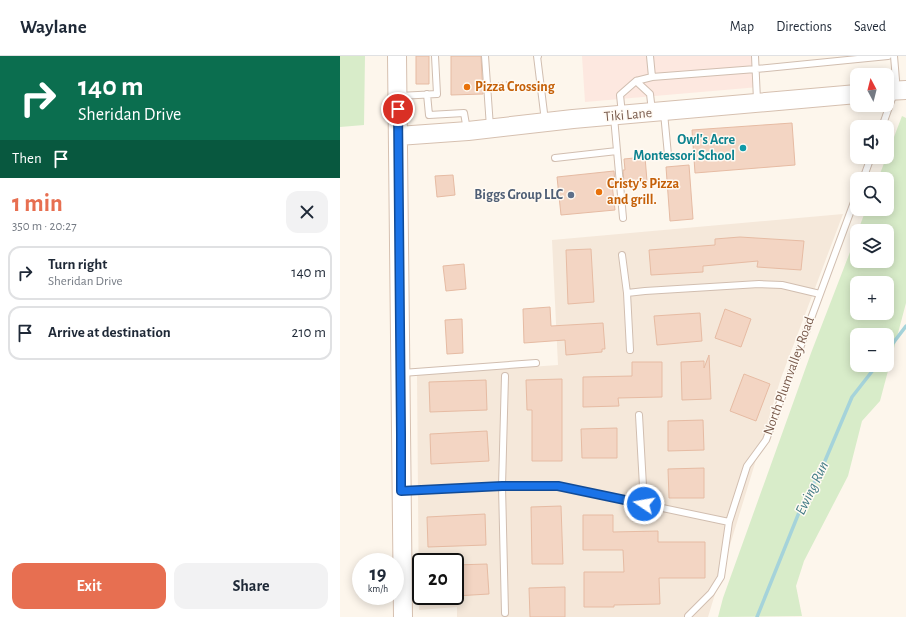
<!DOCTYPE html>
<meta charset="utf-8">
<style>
:root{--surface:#fff;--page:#f2f2f3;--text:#1f2937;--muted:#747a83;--line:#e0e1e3;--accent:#e76f51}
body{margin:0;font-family:"Alegreya Sans",sans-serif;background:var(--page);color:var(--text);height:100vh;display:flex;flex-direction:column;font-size:15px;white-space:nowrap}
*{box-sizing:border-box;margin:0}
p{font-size:13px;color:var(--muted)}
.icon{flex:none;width:22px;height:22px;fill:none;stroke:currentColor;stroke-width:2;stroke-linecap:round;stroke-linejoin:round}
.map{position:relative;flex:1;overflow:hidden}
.panel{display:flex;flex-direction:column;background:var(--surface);width:340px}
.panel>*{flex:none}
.hud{background:#0b6e4f;color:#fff;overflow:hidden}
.needle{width:26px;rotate:353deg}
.fabs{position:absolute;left:510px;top:12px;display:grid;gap:8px}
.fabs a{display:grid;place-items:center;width:44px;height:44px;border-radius:8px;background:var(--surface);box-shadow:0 2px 10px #0003;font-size:20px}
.speed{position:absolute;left:12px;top:497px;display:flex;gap:8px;font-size:20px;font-weight:700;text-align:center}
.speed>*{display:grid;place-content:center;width:52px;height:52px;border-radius:50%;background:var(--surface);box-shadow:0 2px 10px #0003;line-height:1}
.speed small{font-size:10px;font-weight:400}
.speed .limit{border:2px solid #111;border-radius:6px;background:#fff;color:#111}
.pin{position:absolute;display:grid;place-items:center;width:34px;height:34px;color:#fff;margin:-17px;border:2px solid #fff;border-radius:50%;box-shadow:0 1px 4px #0007}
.me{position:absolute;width:44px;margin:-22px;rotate:282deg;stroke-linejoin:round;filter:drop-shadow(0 0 3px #0008)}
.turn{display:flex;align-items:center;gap:14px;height:84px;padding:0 12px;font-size:18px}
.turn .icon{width:52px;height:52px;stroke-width:2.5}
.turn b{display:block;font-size:28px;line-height:34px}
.then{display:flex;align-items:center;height:38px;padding:0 12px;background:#0003;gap:8px;font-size:15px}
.round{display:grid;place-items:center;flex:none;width:42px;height:42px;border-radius:12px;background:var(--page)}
.headline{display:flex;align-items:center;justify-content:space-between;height:68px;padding:0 12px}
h1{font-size:24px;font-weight:600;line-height:30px;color:var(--accent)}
.cta{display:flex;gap:8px;margin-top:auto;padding:8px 12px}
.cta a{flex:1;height:46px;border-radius:12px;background:var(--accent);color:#fff;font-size:16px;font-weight:600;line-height:46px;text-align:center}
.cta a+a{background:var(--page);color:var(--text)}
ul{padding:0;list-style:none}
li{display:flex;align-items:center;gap:12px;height:54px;margin:0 8px 6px;padding:0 4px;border:2px solid var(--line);border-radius:12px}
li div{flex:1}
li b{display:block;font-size:15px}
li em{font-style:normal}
header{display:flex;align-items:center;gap:24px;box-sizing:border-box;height:56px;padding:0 20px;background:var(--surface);border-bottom:1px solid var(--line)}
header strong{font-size:19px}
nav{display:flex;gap:22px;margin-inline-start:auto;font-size:14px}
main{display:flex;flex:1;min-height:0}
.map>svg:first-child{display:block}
.residential{fill:#f5e8da;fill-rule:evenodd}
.commercial{fill:#fde8e0}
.green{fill:#d8ecc9;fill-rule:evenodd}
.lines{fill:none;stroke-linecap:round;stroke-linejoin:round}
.stream{stroke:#a5d3da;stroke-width:3.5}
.building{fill:#f3d5c3;stroke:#e6bba3}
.lane-casing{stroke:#d1beb0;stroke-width:8}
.secondary-casing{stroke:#d6c0b0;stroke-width:20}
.path{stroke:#d9b8a5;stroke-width:2;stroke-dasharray:1 3;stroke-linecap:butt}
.lane{stroke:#fff;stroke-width:6}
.secondary{stroke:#fff;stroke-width:18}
.route-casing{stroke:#114b97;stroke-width:10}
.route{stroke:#1a73e8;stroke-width:7}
.food-dot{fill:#e8710a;stroke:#fffaf3;stroke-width:1.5}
.culture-dot{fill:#0f9aa8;stroke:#fffaf3;stroke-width:1.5}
.service-dot{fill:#5c6f8a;stroke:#fffaf3;stroke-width:1.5}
.labels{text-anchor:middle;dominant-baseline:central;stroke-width:3;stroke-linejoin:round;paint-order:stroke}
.food-label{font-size:14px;font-weight:bold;fill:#c56008;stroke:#fffaf3;text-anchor:start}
.street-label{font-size:14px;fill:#7a5c4d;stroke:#fffaf3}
.culture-label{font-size:14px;font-weight:bold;fill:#0d838f;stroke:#fffaf3;text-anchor:end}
.service-label{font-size:14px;font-weight:bold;fill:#4e5e75;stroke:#fffaf3;text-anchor:end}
.water-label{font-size:15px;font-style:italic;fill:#437c86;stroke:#fffaf3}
</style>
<header>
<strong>Waylane</strong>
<nav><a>Map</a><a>Directions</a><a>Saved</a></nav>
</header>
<main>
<section class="panel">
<div class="hud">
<div class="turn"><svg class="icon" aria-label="right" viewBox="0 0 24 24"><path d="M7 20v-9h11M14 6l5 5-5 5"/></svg><div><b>140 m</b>Sheridan Drive</div></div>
<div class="then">Then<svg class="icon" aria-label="arrive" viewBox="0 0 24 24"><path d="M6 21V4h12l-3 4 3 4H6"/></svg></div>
</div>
<div class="headline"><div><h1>1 min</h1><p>350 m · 20:27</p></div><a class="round"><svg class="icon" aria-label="close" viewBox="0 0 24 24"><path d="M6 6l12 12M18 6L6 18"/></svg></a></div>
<ul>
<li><svg class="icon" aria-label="right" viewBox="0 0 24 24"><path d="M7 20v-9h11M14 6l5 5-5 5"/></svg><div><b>Turn right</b><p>Sheridan Drive</p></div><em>140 m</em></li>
<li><svg class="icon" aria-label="arrive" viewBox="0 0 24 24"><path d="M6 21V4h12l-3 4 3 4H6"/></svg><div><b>Arrive at destination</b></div><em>210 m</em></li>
</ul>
<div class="cta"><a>Exit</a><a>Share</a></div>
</section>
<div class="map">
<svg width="566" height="561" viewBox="0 0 566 561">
<rect width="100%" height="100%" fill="#fdf6ec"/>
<path class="residential" d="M 503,158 L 441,322 L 368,561 L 117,561 L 117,551 L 79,554 L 77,319 L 218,309 L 212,184 ZM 81,506 L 115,506 L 115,540 L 81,540 Z"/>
<path class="commercial" d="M 242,0 L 417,0 L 419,31 L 245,46 Z"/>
<path class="green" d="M 0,0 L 25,0 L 24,69 L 0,71 Z
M 562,60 L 566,62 L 566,247 L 540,345 L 522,365 L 508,420 L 464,505 L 456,530 L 462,560 L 378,561 L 383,542 L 471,297 L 517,178 L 517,205 L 547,205 L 547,175 L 518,175 L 526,153 L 547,153 L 547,123 L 538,123 ZM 517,227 L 547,227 L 547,257 L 517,257 ZM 517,279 L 547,279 L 547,309 L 517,309 Z"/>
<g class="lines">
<path class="stream" d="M 547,295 L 566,270
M 417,561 L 462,449 L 482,412 L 512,341 L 537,309"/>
</g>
<path class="building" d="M 76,0 L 89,0 L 89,28 L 76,28 Z
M 111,0 L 141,0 L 143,38 L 111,39 Z
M 452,67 L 455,109 L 355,117 L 352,74 Z
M 305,101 L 307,125 L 284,127 L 283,114 L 285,114 L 284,103 Z
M 349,109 L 353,163 L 330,165 L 326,111 Z
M 274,115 L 275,128 L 272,128 L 275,154 L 221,159 L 217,121 Z
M 113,119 L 115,139 L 97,141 L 95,120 Z
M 400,181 L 464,185 L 461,214 L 417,211 L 418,205 L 363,210 L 363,216 L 311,219 L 309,194 L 375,189 L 375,183 Z
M 251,193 L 254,246 L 228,248 L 226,194 Z
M 124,208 L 126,233 L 106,235 L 103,210 Z
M 210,251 L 211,270 L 263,267 L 265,293 L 262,293 L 262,296 L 226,299 L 225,284 L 184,287 L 183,253 Z
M 385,253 L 411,263 L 401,291 L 375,282 Z
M 360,257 L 362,285 L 317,289 L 314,260 Z
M 122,263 L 123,297 L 107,298 L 105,264 Z
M 369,299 L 371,343 L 342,344 L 341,306 L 364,305 L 364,312 Z
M 292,306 L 322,306 L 322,341 L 278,342 L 279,350 L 243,351 L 243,321 L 292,320 Z
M 404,318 L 430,328 L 416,365 L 390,355 Z
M 222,323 L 222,405 L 192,405 L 192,354 L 187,354 L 186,324 Z
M 146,324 L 147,354 L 90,356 L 89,326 Z
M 363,364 L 364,394 L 328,395 L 328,365 Z
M 277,372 L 277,402 L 242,402 L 241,373 Z
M 147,375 L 149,405 L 91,408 L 90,378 Z
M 364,412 L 364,442 L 329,442 L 328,413 Z
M 221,450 L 223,508 L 192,508 L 191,451 Z
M 145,458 L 146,489 L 88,491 L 87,461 Z
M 243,459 L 273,459 L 273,476 L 318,475 L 318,486 L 365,486 L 365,522 L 319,522 L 320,548 L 274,549 L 274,551 L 244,551 L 244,516 L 284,516 L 283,494 L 243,494 Z
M 147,508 L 149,538 L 115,540 L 115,509 Z
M 225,531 L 225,561 L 190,561 L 189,532 Z"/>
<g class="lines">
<g class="lane-casing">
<path id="lane" d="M 145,0 L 150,71
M 198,0 L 197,0 L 205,65
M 310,0 L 312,21 L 416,13 L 548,0
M 415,0 L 417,44
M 296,25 L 310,38 L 312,55
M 87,38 L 89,59 L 124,57 L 127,74
M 59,40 L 97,38 L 95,0
M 324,57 L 328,99
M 282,58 L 280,39 L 296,25 L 312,21
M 274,61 L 283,162
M 542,71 L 555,34 L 556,24 L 554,0
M 215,102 L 277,95
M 523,123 L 531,101
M 282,199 L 287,237 L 290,294
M 287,237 L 305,235 L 419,228 L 442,229 L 480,238
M 62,317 L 196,307
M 165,320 L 162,430 L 165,557
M 299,359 L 304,448
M 64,435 L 162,430 L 218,430 L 389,466
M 348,561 L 348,560 L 371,537 L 381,521 L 389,466 L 407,410 L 426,384 L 517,138"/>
</g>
<g class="secondary-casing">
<path id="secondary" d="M 57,0 L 63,561
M 547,35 L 566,34
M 58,80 L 128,75 L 233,63 L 517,38"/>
</g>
<path class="path" d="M 154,28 L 167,26"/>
<use href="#lane" class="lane"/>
<use href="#secondary" class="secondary"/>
</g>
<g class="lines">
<g class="route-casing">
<path id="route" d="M 58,53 L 61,378 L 61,435 L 162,430 L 218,430 L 304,448"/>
</g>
<use href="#route" class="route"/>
</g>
<g class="food-dot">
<circle cx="127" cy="31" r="4"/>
<circle cx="259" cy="136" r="4"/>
</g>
<circle class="culture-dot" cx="403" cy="92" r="4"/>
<circle class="service-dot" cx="231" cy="139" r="4"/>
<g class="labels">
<g class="food-label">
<text x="135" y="31">Pizza Crossing</text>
<text x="267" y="128">Cristy's Pizza<tspan x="267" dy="16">and grill.</tspan></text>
</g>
<g class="street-label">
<text transform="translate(288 59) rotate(-5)">Tiki Lane</text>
<text transform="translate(449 320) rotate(-70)">North Plumvalley Road</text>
</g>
<g class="culture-label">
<text x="395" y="84">Owl's Acre<tspan x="395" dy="16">Montessori School</tspan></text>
</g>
<g class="service-label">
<text x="223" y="139">Biggs Group LLC</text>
</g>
<g class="water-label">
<text transform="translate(472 432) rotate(-64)">Ewing Run</text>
</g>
</g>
</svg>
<div class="fabs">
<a><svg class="needle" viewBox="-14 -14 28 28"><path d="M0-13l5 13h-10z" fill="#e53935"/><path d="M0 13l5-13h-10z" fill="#747a83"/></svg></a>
<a><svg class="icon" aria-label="sound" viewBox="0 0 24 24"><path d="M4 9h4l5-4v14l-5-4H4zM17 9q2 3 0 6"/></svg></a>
<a><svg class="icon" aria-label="search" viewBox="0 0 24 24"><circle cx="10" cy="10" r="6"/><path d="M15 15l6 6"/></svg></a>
<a><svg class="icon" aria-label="layers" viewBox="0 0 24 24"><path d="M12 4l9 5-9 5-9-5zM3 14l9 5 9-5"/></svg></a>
<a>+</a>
<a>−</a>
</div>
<div class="speed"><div>19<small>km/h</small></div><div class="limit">20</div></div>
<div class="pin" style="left:58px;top:53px;background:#d93025"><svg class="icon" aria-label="arrive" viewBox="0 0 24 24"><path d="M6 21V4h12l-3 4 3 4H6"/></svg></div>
<svg class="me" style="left:304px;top:448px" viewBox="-20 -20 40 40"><circle r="17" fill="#1a73e8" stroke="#fff" stroke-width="3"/><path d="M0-11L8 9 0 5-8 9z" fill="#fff"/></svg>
</div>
</main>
